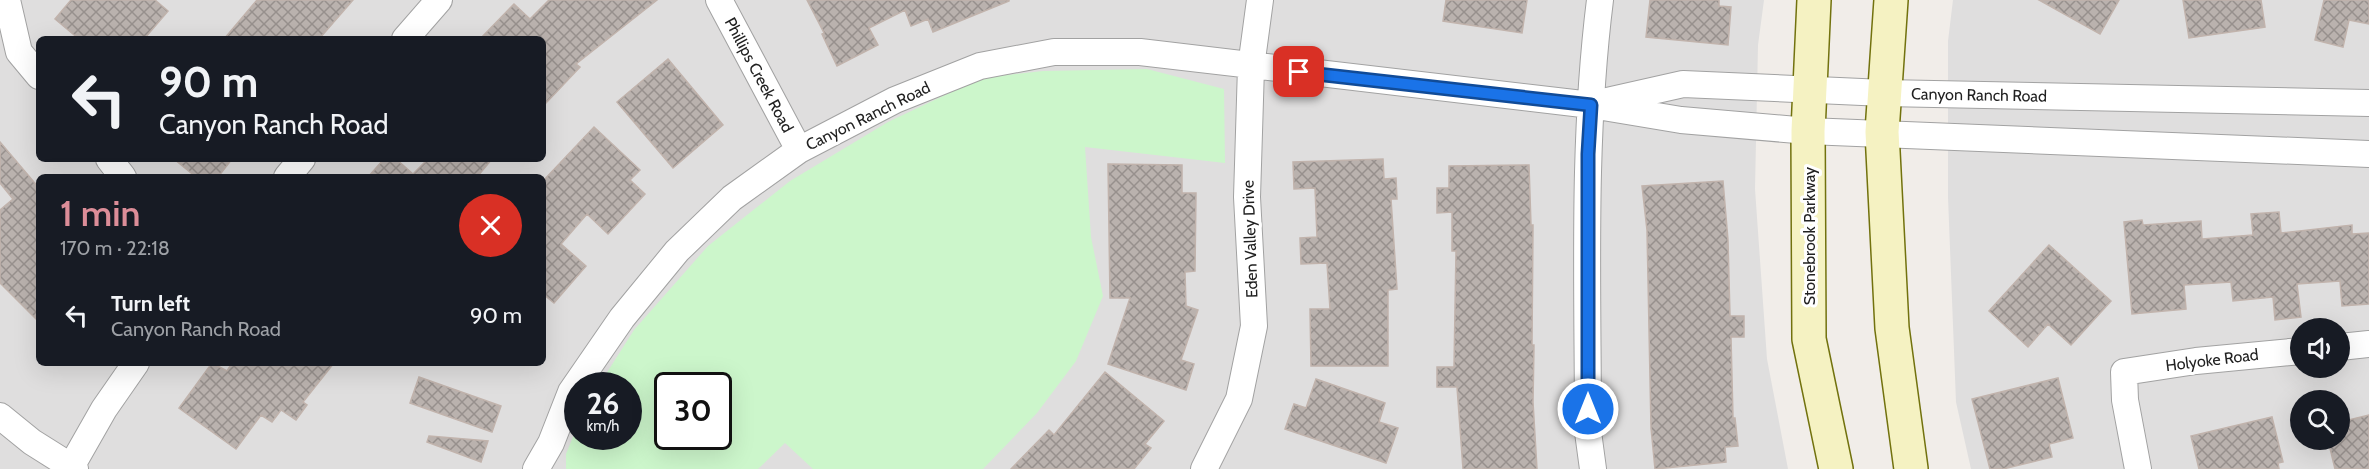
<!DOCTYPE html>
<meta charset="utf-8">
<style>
:root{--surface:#171b24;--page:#20242c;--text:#f1f3f6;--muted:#9ea1a6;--accent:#dc8d98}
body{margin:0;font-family:Cabin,sans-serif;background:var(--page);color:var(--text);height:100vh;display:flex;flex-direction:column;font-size:22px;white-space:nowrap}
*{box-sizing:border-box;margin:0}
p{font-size:20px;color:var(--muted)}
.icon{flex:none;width:33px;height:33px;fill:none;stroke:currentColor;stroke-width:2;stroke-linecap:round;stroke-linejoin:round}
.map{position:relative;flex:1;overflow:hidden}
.side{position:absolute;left:36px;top:174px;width:510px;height:192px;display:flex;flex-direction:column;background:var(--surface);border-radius:9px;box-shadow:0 6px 24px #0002}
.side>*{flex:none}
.guide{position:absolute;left:36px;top:36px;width:510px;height:126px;border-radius:9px;box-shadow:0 6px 24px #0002;background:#171b24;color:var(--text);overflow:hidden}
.buttons{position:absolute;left:2290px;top:318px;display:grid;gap:12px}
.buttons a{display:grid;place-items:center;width:60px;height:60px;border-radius:50%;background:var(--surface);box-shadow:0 6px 24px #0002;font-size:30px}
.speed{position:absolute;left:564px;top:372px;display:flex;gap:12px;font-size:30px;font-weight:700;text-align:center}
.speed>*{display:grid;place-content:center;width:78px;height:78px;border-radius:50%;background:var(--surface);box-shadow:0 6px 24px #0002;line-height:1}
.speed small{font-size:15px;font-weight:400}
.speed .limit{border:3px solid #111;border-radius:9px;background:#fff;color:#111}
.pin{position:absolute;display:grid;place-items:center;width:51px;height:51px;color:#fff;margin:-26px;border-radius:12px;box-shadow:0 3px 9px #0006}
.me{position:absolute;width:66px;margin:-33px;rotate:0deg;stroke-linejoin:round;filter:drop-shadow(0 0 4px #0008)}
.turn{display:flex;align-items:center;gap:21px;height:126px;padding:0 24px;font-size:27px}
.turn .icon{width:78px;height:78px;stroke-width:2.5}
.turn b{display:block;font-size:42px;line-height:51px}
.round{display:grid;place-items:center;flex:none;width:63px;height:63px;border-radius:32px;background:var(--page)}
.head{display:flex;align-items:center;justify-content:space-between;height:102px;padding:0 24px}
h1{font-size:36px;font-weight:600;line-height:45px;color:var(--accent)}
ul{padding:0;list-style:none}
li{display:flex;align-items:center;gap:18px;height:78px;padding:0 24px}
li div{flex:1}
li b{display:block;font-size:22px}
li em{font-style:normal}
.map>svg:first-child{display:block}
.residential{fill:#dfdede;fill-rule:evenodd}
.park{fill:#ccf6cb;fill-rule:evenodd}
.building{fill:url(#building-cross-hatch);stroke:#c1b3ac;stroke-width:1.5}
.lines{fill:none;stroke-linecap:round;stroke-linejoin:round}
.minor-casing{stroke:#a2a2a2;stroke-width:28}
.secondary-casing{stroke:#72720e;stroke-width:36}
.minor{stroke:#fff;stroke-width:26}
.secondary{stroke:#f5f2c2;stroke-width:33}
.route-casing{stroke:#114b97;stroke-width:15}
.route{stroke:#1a73e8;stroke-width:10}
.labels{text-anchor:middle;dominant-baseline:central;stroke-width:6;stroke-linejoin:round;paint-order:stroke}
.street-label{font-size:16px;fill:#212121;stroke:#fff}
</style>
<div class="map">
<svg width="2369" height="469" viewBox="0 0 2369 469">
<defs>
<pattern id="building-cross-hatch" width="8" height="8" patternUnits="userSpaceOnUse" patternTransform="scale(1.5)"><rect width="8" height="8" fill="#bab2ae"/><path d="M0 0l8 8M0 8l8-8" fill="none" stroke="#97908d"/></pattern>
</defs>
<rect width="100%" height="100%" fill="#f1ede9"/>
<path class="residential" d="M 0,0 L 1764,0 L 1758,45 L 1755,189 L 1767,359 L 1788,469 L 0,469 ZM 39,39 L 543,39 L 543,159 L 39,159 ZM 39,177 L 543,177 L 543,363 L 39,363 ZM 578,386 L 628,386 L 628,436 L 578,436 ZM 668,386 L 718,386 L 718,436 L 668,436 Z
M 1953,0 L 2369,0 L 2369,469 L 1971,469 L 1956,402 L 1948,197 L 1948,41 ZM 2301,328 L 2340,328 L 2340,368 L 2301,368 ZM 2301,400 L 2340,400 L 2340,440 L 2301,440 Z"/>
<path class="park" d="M 1147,69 L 1224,89 L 1225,163 L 1085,147 L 1091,237 L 1103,296 L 1076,361 L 1037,413 L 983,469 L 813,469 L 785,443 L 758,469 L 566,469 L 566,454 L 577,427 L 578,436 L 628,436 L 628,386 L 599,385 L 634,330 L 708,246 L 790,181 L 888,122 L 981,78 L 1043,71 ZM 668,386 L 718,386 L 718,436 L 668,436 Z"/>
<path class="building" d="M 71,0 L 155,0 L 168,11 L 144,39 L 79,39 L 55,19 Z
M 257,0 L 353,0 L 319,39 L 224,39 Z
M 549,0 L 657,0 L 576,64 L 580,67 L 543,106 L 543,39 L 480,39 L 514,4 L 530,19 Z
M 807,0 L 1009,0 L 1009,1 L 933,32 L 928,19 L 911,26 L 905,10 L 869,28 L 878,45 L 837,66 L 822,34 L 824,33 Z
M 1446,0 L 1527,0 L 1522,33 L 1443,21 Z
M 1650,0 L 1719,0 L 1719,6 L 1731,7 L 1728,45 L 1646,37 Z
M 2039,0 L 2119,0 L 2100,34 Z
M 2183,0 L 2261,0 L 2265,27 L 2189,38 Z
M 2324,0 L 2369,0 L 2369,24 L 2349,20 L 2343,47 L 2315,40 Z
M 668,59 L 723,125 L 673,168 L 617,102 Z
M 594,127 L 640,170 L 630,180 L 645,194 L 608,234 L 587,214 L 561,244 L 586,266 L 554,303 L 543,294 L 543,181 Z
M 0,142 L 39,188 L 39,322 L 0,283 L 0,210 L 13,199 L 0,183 Z
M 174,159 L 232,159 L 218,177 L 196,177 Z
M 384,159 L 396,159 L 413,174 L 428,159 L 492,159 L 477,177 L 368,177 Z
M 1383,159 L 1384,179 L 1396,178 L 1397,199 L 1391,199 L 1397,289 L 1388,290 L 1388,366 L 1311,366 L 1310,309 L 1330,309 L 1327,263 L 1301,264 L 1300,238 L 1317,237 L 1315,188 L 1294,189 L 1293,162 Z
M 1108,164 L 1182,165 L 1182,193 L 1196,193 L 1195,271 L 1185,272 L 1186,306 L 1198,310 L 1181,360 L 1194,364 L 1186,390 L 1108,364 L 1130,298 L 1110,298 Z
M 1529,165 L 1531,225 L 1533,225 L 1532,345 L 1534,345 L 1533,402 L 1537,469 L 1463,469 L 1457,387 L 1437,387 L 1437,367 L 1454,367 L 1456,251 L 1452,251 L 1452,212 L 1437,213 L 1437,188 L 1449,188 L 1449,166 Z
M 1723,181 L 1728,240 L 1730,316 L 1744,316 L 1744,337 L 1731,337 L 1733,418 L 1735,418 L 1738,446 L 1725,447 L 1726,462 L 1655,469 L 1651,428 L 1647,230 L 1642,186 Z
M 2279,212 L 2281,233 L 2352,225 L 2352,234 L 2369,233 L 2369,304 L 2342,306 L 2340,281 L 2297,284 L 2301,317 L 2275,320 L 2273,297 L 2233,301 L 2231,282 L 2184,285 L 2186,309 L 2132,314 L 2124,222 L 2142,220 L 2143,225 L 2201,221 L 2202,239 L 2253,235 L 2251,214 Z
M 2049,245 L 2111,301 L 2071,345 L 2048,324 L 2028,347 L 1989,311 Z
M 212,363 L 227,371 L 232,363 L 334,363 L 303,402 L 307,405 L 296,420 L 281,410 L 272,422 L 261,415 L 236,449 L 179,408 Z
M 1105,372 L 1164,421 L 1145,444 L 1151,448 L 1134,469 L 1011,469 L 1049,430 L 1054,435 Z
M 419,377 L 501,406 L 492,432 L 410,403 Z
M 2058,378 L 2073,438 L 2049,444 L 2052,457 L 2003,469 L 1990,469 L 1972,399 Z
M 1316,379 L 1385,403 L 1379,422 L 1398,428 L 1386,463 L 1285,429 L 1294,404 L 1306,408 Z
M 2369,415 L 2369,469 L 2335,469 L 2328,440 L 2340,440 L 2340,422 Z
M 2272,417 L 2283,462 L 2278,463 L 2279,469 L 2199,469 L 2191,436 Z
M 429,436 L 488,441 L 481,462 L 427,442 Z"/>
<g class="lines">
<g class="minor-casing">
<path id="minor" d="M 7,0 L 19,52 L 39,76
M 719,0 L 799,150
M 405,39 L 439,0
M 1603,102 L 1683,84 L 1884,93 L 2369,103
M 109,159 L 123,177
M 287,177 L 302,159
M 2340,347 L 2369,344
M 0,416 L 32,442 L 75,469
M 71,467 L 104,409 L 136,363
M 536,469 L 551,443 L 571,392 L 622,318 L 677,251 L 732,198 L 799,150 L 895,100 L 980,66 L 1054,52 L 1140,52 L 1591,105 L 1681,120 L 1808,131 L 2369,154
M 1204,469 L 1239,399 L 1254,326 L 1247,197 L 1251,67 L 1260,0
M 1593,469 L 1588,432 C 1588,288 1582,143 1600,0
M 2138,469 L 2125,400 L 2124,372 L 2196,361 L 2301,351"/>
</g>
<g class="secondary-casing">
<path id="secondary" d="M 1814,0 L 1808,131 L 1809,339 L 1836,469
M 1891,0 L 1882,132 L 1892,328 L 1911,469"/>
</g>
<use href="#minor" class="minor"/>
<use href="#secondary" class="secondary"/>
</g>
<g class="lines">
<g class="route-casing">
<path id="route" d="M 1299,72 L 1591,105 L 1588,154 L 1588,409"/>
</g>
<use href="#route" class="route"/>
</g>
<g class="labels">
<g class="street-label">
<text transform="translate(759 75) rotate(62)">Phillips Creek Road</text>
<text transform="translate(1979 95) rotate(1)">Canyon Ranch Road</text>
<text transform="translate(868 116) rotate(-26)">Canyon Ranch Road</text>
<text transform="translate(1809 236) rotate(-90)">Stonebrook Parkway</text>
<text transform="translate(1250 239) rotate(-92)">Eden Valley Drive</text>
<text transform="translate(2212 360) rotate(-7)">Holyoke Road</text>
</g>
</g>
</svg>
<div class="buttons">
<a><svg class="icon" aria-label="sound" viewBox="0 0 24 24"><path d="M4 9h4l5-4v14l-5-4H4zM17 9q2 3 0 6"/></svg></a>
<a><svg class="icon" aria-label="search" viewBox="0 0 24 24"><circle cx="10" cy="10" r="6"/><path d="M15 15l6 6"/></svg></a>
</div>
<div class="speed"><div>26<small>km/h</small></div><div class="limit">30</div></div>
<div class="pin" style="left:1299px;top:72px;background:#d93025"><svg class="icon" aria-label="arrive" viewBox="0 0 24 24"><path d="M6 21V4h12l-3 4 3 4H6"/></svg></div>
<svg class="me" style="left:1588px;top:409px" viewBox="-20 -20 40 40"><circle r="17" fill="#1a73e8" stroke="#fff" stroke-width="3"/><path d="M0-11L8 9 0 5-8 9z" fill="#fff"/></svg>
<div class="guide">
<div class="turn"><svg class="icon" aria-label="left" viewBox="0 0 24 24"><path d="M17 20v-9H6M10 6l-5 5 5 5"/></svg><div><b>90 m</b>Canyon Ranch Road</div></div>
</div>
<section class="side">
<div class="head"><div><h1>1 min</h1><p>170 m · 22:18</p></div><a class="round" style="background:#d93025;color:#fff"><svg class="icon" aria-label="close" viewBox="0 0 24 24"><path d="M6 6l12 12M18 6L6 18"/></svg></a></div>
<ul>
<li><svg class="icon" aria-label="left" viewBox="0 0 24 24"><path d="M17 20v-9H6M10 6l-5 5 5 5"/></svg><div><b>Turn left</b><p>Canyon Ranch Road</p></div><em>90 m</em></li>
</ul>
</section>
</div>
